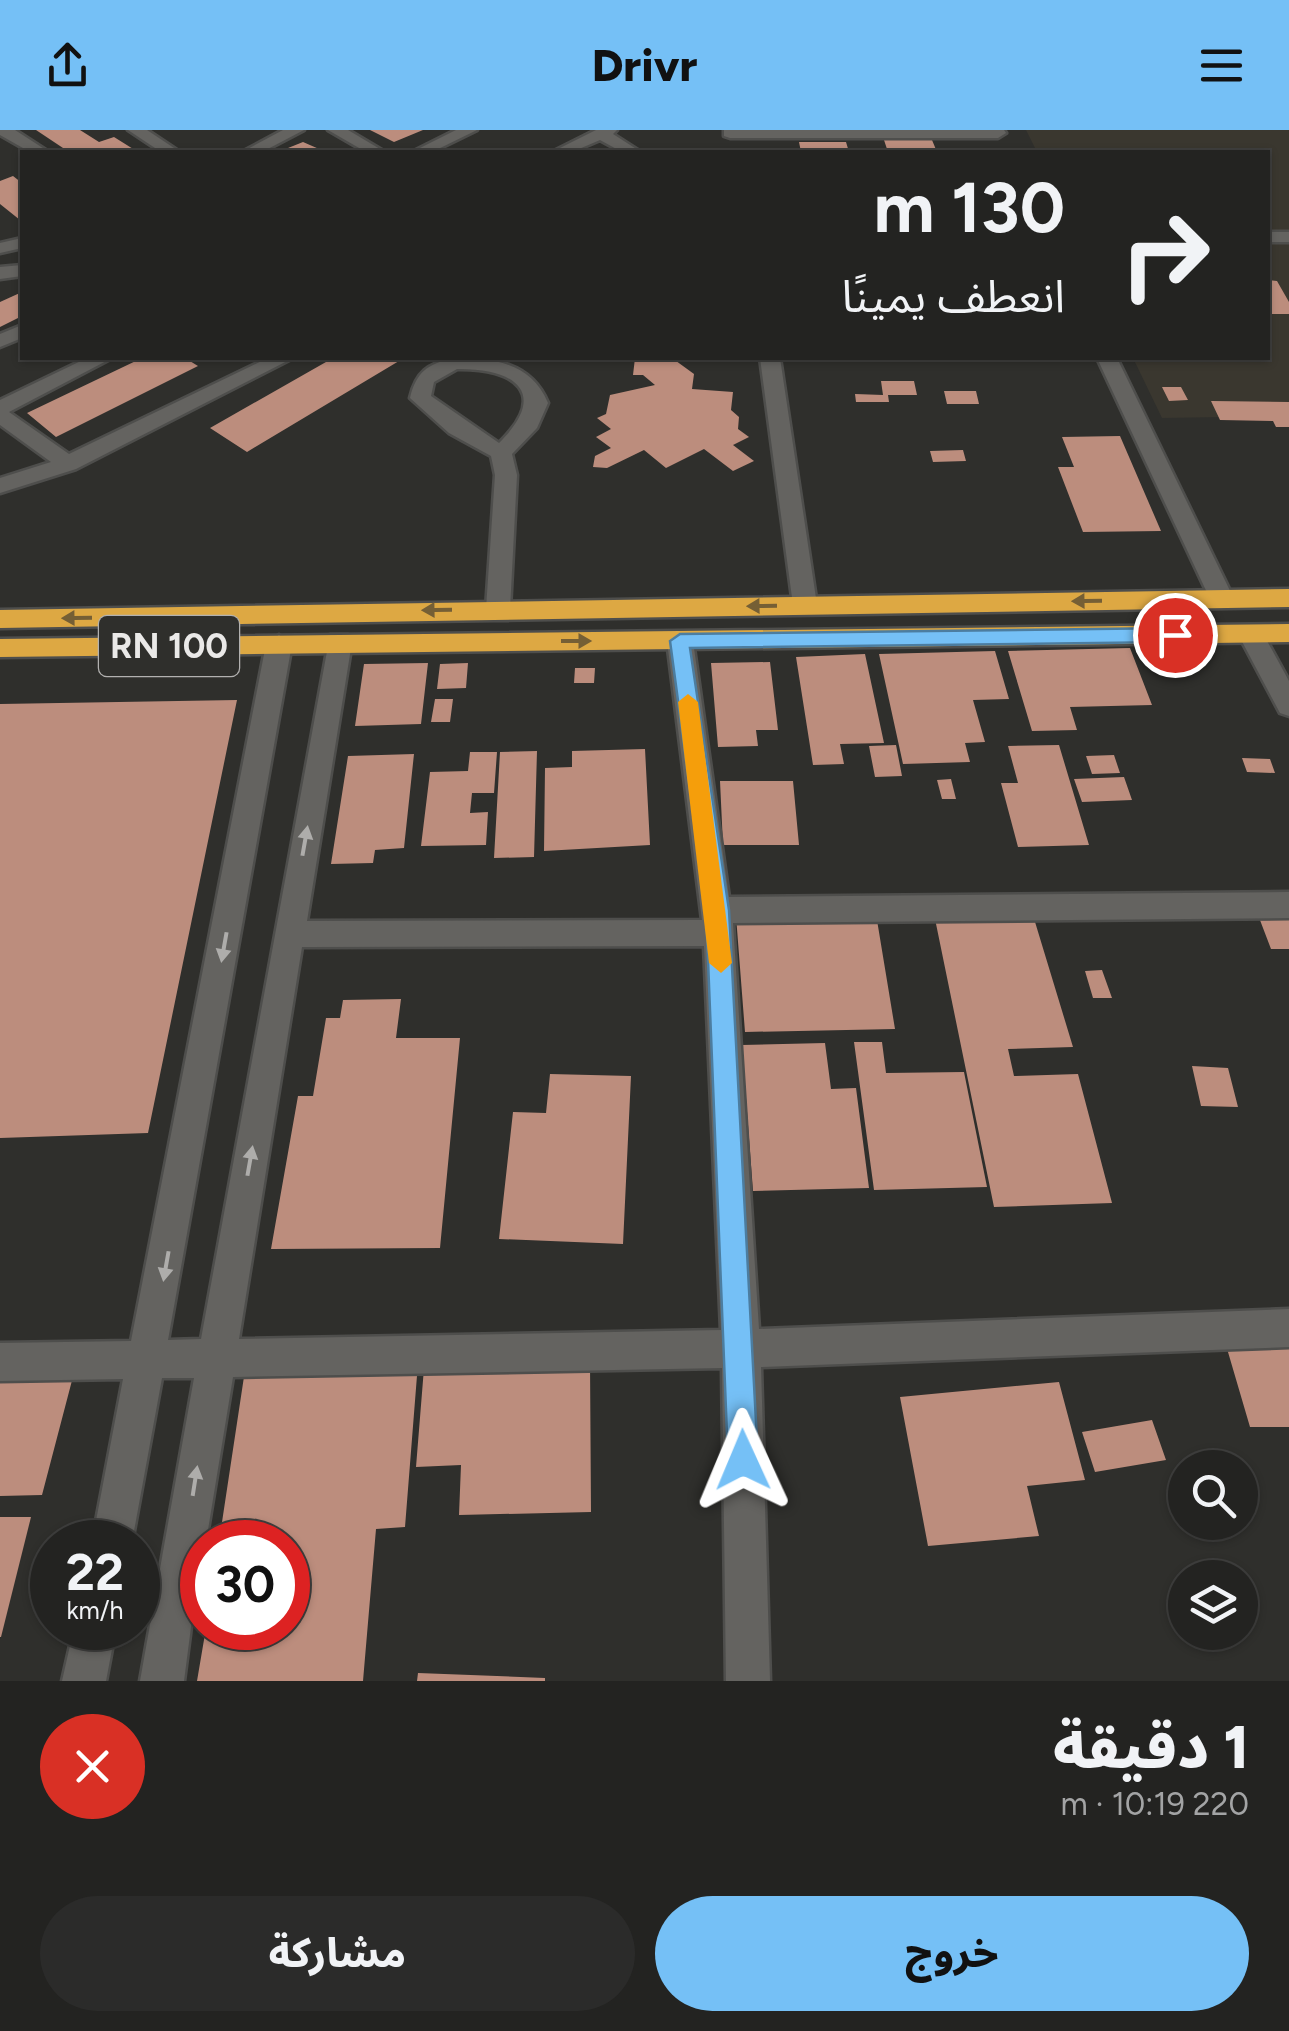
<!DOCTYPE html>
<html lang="ar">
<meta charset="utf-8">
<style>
:root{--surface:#232321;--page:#2b2b2a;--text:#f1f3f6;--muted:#a3a4a5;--line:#40403f;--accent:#75c0f6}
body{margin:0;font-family:Figtree,"Noto Sans Arabic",sans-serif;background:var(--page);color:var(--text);direction:rtl;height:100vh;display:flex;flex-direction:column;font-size:38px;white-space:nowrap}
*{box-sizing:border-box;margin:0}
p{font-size:32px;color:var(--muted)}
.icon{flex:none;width:55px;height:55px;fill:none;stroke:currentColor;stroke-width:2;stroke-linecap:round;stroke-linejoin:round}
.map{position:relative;height:1551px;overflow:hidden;direction:ltr}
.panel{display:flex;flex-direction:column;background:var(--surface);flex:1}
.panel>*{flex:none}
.guide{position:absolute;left:20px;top:20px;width:1250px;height:210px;border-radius:0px;box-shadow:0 2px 8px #0004,0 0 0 2px var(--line);direction:rtl;background:#232321;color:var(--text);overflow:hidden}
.fabs{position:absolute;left:1168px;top:1320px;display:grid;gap:20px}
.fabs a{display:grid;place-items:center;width:90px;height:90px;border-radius:50%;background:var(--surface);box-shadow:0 2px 8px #0004,0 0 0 2px var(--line);font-size:50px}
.speed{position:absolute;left:30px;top:1390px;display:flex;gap:20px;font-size:50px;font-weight:700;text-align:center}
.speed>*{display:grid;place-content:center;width:130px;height:130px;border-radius:50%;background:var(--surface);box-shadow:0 2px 8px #0004,0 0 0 2px var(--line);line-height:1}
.speed small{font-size:25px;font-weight:400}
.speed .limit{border:15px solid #d22;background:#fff;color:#111}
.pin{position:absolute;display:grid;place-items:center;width:85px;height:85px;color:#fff;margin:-42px;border:5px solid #fff;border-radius:50%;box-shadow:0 2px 10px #0007}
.me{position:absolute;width:110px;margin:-55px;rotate:359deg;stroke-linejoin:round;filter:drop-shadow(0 0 8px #0008)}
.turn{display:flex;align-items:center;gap:35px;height:210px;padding:0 40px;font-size:45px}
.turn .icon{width:130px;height:130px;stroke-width:2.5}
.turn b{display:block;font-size:70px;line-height:85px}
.round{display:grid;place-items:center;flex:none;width:105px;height:105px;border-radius:52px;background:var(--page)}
.summary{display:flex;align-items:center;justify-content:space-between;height:170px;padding:0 40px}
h1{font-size:60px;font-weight:800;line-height:75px}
.cta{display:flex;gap:20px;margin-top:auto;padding:20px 40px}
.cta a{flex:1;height:115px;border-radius:60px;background:var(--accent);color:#111;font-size:40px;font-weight:800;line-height:115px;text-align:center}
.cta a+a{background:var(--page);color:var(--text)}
header{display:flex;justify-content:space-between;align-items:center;height:130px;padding:0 40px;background:var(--accent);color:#111;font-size:45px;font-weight:800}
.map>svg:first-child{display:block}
.built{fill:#3a372f}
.building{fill:#bc8d7d}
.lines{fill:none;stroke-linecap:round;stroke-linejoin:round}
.minor-casing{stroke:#4e4e4c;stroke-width:5}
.highway-casing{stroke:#4e4e4c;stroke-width:5}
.minor{fill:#646360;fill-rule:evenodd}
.highway{fill:#dda843;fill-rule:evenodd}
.oneway{fill:#755f35}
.oneway2{fill:#aeadab}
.route{fill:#75c0f6;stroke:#4c7da0;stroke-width:2.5}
.slow{fill:#f59e0b}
.labels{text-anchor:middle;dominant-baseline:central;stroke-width:10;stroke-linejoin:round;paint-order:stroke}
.shield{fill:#2f2f2c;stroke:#b2b1b0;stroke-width:2.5}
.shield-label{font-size:35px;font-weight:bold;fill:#eae9e8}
</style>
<header><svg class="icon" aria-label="menu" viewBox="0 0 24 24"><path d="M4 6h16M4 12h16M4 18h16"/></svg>Drivr<svg class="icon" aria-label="share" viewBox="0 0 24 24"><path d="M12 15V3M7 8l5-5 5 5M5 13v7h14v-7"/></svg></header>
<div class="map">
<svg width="1289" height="1551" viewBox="0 0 1289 1551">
<rect width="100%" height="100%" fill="#2f2f2c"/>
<path class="built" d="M 1026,0 L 1289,0 L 1289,286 L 1162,288 L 1133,228 L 1268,228 L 1268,22 L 1037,22 Z"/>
<path class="building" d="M 36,0 L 80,0 L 99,12 L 114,7 L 138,22 L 69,22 Z
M 370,0 L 423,0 L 394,12 Z
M 884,10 L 932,10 L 937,22 L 888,22 Z
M 303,12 L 326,22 L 278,22 Z
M 799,12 L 846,12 L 849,22 L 801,22 Z
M 13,46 L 22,53 L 20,90 L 0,74 L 0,51 Z
M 1268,150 L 1277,151 L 1289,172 L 1289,184 L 1268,184 Z
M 22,162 L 22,186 L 0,197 L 0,172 Z
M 142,228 L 185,228 L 198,236 L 56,307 L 27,283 Z
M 333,228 L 404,228 L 247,322 L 210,298 Z
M 635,228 L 672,228 L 694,244 L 692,259 L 733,262 L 731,280 L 739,287 L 738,299 L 749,307 L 733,315 L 754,331 L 733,341 L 704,319 L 666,338 L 644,320 L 607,338 L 593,337 L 595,326 L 611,318 L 596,307 L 611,299 L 597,288 L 606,284 L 610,265 L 655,255 L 643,245 L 633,245 Z
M 881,251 L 914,251 L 917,265 L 888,265 L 889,272 L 856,272 L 855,264 L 883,265 Z
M 1162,257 L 1181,257 L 1188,270 L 1169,271 Z
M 944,261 L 976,261 L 979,274 L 947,274 Z
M 1211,271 L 1289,272 L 1289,297 L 1276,297 L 1273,291 L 1220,290 Z
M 1120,306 L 1161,401 L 1083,402 L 1058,337 L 1074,337 L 1062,307 Z
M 963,320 L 966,331 L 933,332 L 930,321 Z
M 1130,518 L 1152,575 L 1070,577 L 1077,600 L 1032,601 L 1008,521 Z
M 995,521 L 1009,569 L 973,570 L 985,612 L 965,613 L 970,632 L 903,634 L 879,524 Z
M 865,524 L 884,613 L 840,614 L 844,634 L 813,635 L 796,527 Z
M 770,532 L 778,600 L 756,600 L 758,616 L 718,617 L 711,533 Z
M 428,533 L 421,594 L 355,596 L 364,534 Z
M 468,533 L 466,558 L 437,559 L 440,534 Z
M 575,538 L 595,538 L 594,553 L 574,553 Z
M 435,569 L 453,569 L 450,592 L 431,592 Z
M 237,570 L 148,1003 L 0,1008 L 0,574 Z
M 896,615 L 902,646 L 875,647 L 869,616 Z
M 1059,615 L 1089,715 L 1018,717 L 1001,653 L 1018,653 L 1008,616 Z
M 645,619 L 650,715 L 544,721 L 545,638 L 572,637 L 572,621 Z
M 537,621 L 534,727 L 494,728 L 500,622 Z
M 470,622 L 497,622 L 494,663 L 472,663 L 470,683 L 488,682 L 486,715 L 421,716 L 430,642 L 468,641 Z
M 414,624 L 404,718 L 375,720 L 373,733 L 331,734 L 348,626 Z
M 1114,625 L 1120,643 L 1092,644 L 1086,626 Z
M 1242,628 L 1270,629 L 1275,643 L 1247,642 Z
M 1124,647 L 1132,670 L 1082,672 L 1074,649 Z
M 951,649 L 956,669 L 942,669 L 937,650 Z
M 720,651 L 793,651 L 799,715 L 723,715 Z
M 1289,776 L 1289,819 L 1271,819 L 1255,777 Z
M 1032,782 L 1073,917 L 1008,919 L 1014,946 L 1078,944 L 1112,1073 L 994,1077 L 934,784 Z
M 876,784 L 895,899 L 745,902 L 736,786 Z
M 1102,840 L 1112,868 L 1093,868 L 1085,841 Z
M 401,869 L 396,908 L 460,908 L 440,1118 L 271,1119 L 298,966 L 313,966 L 326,888 L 340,888 L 343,870 Z
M 854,912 L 882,912 L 886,943 L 964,942 L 987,1057 L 874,1060 Z
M 825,913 L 831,959 L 856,958 L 869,1058 L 753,1061 L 742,915 Z
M 1192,936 L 1228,938 L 1238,977 L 1201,976 Z
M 550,944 L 631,946 L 623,1114 L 499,1109 L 513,982 L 546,983 Z
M 1289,1204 L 1289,1297 L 1250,1297 L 1223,1205 Z
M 590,1232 L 591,1382 L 459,1385 L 461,1335 L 416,1337 L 424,1238 Z
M 418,1233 L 405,1397 L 376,1399 L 363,1551 L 197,1551 L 206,1498 L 288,1498 L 288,1412 L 219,1412 L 245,1240 Z
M 75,1239 L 42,1365 L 0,1366 L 0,1240 Z
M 1059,1252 L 1085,1350 L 1027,1356 L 1039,1406 L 928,1416 L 900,1267 Z
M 1152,1290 L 1166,1330 L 1095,1342 L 1082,1302 Z
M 0,1387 L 31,1387 L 1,1507 L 0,1507 Z
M 418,1543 L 545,1548 L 545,1551 L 417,1551 Z"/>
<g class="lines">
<g class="minor-casing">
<path id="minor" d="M 0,0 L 15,0 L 49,22 L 30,22 L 0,5 Z
M 128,0 L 147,0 L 180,22 L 161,22 Z
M 283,0 L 304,0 L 262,22 L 242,22 Z
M 328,0 L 348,0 L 385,22 L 366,22 Z
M 456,0 L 477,0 L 432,22 L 412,22 Z
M 596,0 L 617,0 L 613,4 L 641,22 L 622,22 L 600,10 L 572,22 L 552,22 Z
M 724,0 L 1004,0 L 1006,3 L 998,8 L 730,8 L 724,6 Z
M 1268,102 L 1289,102 L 1289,112 L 1268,112 Z
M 22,108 L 22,118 L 0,123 L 0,113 Z
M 22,135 L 22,146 L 0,149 L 0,137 Z
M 22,195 L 22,208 L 0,217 L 0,204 Z
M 87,228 L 112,228 L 9,282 L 69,324 L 268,228 L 293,228 L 76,339 L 0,363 L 0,348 L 51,332 L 0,295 L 0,270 Z
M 453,228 C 493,228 531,232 548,273 L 537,298 L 512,324 L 517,345 L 510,479 L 498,488 L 486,479 L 495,345 L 491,326 L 449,303 L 410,268 C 416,242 428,234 453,228 ZM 457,239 C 515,238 550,263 499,313 L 431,266 L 434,252 Z
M 760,228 L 780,228 L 817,475 L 805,484 L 793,475 Z
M 1097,228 L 1117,228 L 1234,469 L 1231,475 L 1213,475 L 1210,469 Z
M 1251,495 L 1260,498 L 1289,551 L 1289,586 L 1280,583 L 1238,504 Z
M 680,502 L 693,511 L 729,767 L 1289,762 L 1289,788 L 733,793 L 759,1199 L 1289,1179 L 1289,1217 L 761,1237 L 770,1551 L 726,1551 L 722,1238 L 233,1247 L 206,1412 L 202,1412 L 184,1551 L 140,1551 L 194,1248 L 162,1248 L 132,1412 L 92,1412 L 123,1249 L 0,1251 L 0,1213 L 131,1211 L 266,514 L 279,505 L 292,514 L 168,1210 L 201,1209 L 330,505 L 348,505 L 352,512 L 307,791 L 702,790 L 667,511 ZM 704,816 L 721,1200 L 239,1209 L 302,817 Z
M 74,1498 L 116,1498 L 106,1551 L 62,1551 Z"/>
</g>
<g class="highway-casing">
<path id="highway" d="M 1289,459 L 1289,477 L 0,498 L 0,480 Z
M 1289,494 L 1289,512 L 0,527 L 0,509 Z"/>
</g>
<use href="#minor" class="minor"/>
<use href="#highway" class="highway"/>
</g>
<defs><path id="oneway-solid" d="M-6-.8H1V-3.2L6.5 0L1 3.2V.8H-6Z" transform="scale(2.5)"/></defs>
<g class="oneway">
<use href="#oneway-solid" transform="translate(1087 471) rotate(179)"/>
<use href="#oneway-solid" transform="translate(762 476) rotate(179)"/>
<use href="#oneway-solid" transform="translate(437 480) rotate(179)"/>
<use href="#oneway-solid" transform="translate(77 488) rotate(179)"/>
<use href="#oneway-solid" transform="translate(576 511)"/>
</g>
<g class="oneway2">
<use href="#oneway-solid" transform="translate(305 711) rotate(-80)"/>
<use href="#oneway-solid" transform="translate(224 817) rotate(100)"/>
<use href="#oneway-solid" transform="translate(250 1031) rotate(-80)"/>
<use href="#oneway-solid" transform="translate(166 1136) rotate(100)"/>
<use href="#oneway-solid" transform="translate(195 1351) rotate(-81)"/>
</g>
<path class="route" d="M 1175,498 L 1184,505 L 1175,512 L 690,518 L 729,780 L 758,1330 L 754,1340 L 743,1345 L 733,1340 L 728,1330 L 706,780 L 670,511 L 680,504 Z"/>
<path class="slow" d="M 688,564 L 698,572 L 732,833 L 721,843 L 709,833 L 678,572 Z"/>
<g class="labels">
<rect class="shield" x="99" y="486" width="140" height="60" rx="8"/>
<g class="shield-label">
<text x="169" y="516">RN 100</text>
</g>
</g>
</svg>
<div class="fabs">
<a><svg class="icon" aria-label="search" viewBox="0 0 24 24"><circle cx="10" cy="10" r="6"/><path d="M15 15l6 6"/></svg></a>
<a><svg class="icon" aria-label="layers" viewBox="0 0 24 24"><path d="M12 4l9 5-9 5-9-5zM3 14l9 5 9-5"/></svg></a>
</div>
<div class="speed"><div>22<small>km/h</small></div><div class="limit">30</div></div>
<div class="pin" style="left:1175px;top:505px;background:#d93025"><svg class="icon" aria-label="arrive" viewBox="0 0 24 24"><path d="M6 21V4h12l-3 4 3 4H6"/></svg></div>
<svg class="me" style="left:743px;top:1330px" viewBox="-20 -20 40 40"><path d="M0-17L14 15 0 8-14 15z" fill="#75c0f6" stroke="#fff" stroke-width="4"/></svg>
<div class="guide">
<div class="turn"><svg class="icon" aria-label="right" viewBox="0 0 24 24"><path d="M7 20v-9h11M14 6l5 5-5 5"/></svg><div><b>130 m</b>انعطف يمينًا</div></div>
</div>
</div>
<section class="panel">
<div class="summary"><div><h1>1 دقيقة</h1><p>220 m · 10:19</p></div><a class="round" style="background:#d93025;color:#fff"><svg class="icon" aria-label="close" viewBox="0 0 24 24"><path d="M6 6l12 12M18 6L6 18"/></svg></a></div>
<div class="cta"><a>خروج</a><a>مشاركة</a></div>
</section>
